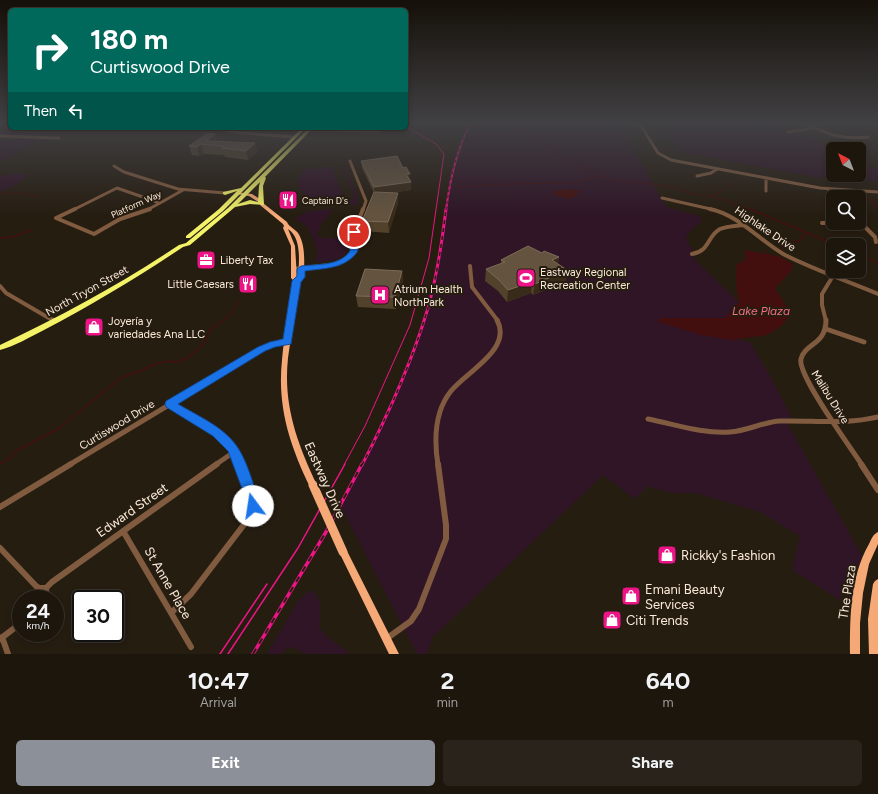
<!DOCTYPE html>
<meta charset="utf-8">
<style>
:root{--surface:#1c160d;--page:#29231b;--text:#f1f3f6;--muted:#a09f9d;--line:#3a352e;--accent:#8c9099}
body{margin:0;font-family:Figtree,sans-serif;background:var(--page);color:var(--text);height:100vh;display:flex;flex-direction:column;font-size:15px;white-space:nowrap}
*{box-sizing:border-box;margin:0}
p{font-size:13px;color:var(--muted)}
.icon{flex:none;width:22px;height:22px;fill:none;stroke:currentColor;stroke-width:2;stroke-linecap:round;stroke-linejoin:round}
.map{position:relative;height:654px;overflow:hidden}
.drawer{display:flex;flex-direction:column;background:var(--surface);flex:1}
.drawer>*{flex:none}
.guide{position:absolute;left:8px;top:8px;width:400px;height:122px;border-radius:6px;box-shadow:0 2px 6px #0003,0 0 0 1px var(--line);background:#00695c;color:#fff;overflow:hidden}
.needle{width:26px;rotate:318deg}
.controls{position:absolute;left:826px;top:142px;display:grid;gap:8px}
.controls a{display:grid;place-items:center;width:40px;height:40px;border-radius:6px;background:var(--surface);box-shadow:0 2px 6px #0003,0 0 0 1px var(--line);font-size:20px}
.speed{position:absolute;left:12px;top:590px;display:flex;gap:8px;font-size:20px;font-weight:700;text-align:center}
.speed>*{display:grid;place-content:center;width:52px;height:52px;border-radius:50%;background:var(--surface);box-shadow:0 2px 6px #0003,0 0 0 1px var(--line);line-height:1}
.speed small{font-size:10px;font-weight:400}
.speed .limit{border:2px solid #111;border-radius:6px;background:#fff;color:#111}
.pin{position:absolute;display:grid;place-items:center;width:34px;height:34px;color:#fff;margin:-17px;border:2px solid #fff;border-radius:50%;box-shadow:0 1px 4px #0007}
.me{position:absolute;width:44px;margin:-22px;rotate:346deg;stroke-linejoin:round;filter:drop-shadow(0 0 3px #0008)}
.turn{display:flex;align-items:center;gap:14px;height:84px;padding:0 16px;font-size:18px}
.turn .icon{width:52px;height:52px;stroke-width:2.5}
.turn b{display:block;font-size:28px;line-height:34px}
.then{display:flex;align-items:center;height:38px;padding:0 16px;background:#0003;gap:8px;font-size:15px}
.eta{display:flex;justify-content:space-evenly;align-items:center;height:68px;text-align:center}
.eta b{font-size:24px;font-weight:700;line-height:28px}
.button{display:flex;gap:8px;margin-top:auto;padding:8px 16px}
.button a{flex:1;height:46px;border-radius:6px;background:var(--accent);color:#fff;font-size:16px;font-weight:700;line-height:46px;text-align:center}
.button a+a{background:var(--page);color:var(--text)}
.map>svg:first-child{display:block}
.green{fill:#2f1526}
.water{fill:#420f0e}
.lines{fill:none;stroke-linecap:round;stroke-linejoin:round}
.stream-far1{stroke:#420f0e;stroke-width:1}
.stream{stroke:#420f0e;stroke-width:1.5}
.minor-far3{stroke:#815b40;stroke-width:3}
.minor-far2{stroke:#815b40;stroke-width:4}
.minor-far1{stroke:#815b40;stroke-width:5}
.minor{stroke:#815b40;stroke-width:6}
.secondary{fill:#f5a977;fill-rule:evenodd}
.primary{fill:#f4f368;fill-rule:evenodd}
.tram-far1{stroke:#ed1487;stroke-width:1}
.tram{stroke:#ed1487;stroke-width:1.5}
.rail-far2-casing{stroke:#ed1487;stroke-width:2}
.rail-far1-casing{stroke:#ed1487;stroke-width:3}
.rail-casing{stroke:#ed1487;stroke-width:3.5}
.rail-far2{stroke:#261d11;stroke-width:1;stroke-dasharray:3;stroke-linecap:butt}
.rail-far1{stroke:#261d11;stroke-width:1.5;stroke-dasharray:4;stroke-linecap:butt}
.rail{stroke:#261d11;stroke-width:2;stroke-dasharray:6;stroke-linecap:butt}
.secondary-bridge{stroke:#f5a977;stroke-width:9}
.wall{fill:#52422c}
.shaded-wall{fill:#392b19}
.building{fill:#64543f;stroke:#7c6b57}
.route{fill:#1a73e8;stroke:#114b97}
.labels{text-anchor:middle;dominant-baseline:central;stroke-width:4;stroke-linejoin:round;paint-order:stroke}
.far-poi-label{font-size:9px;fill:#fcead9;stroke:#261d11;text-anchor:start}
.far-street-label{font-size:9px;fill:#fcead9;stroke:#261d11}
.street-label{font-size:11px;fill:#fcead9;stroke:#261d11}
.poi-label{font-size:11px;fill:#fcead9;stroke:#261d11;text-anchor:start}
.water-label{font-size:12px;font-style:italic;fill:#f46f85;stroke:#261d11}
.near-street-label{font-size:13px;fill:#fcead9;stroke:#261d11}
.near-poi-label{font-size:13px;fill:#fcead9;stroke:#261d11;text-anchor:start}
</style>
<div class="map">
<svg width="878" height="654" viewBox="0 0 878 654">
<rect width="100%" height="100%" fill="#261d11"/>
<path class="green" d="M 0,124 L 10,124 L 10,128 L 69,128 L 55,135 L 0,135 Z
M 471,124 L 619,124 L 666,207 L 700,216 L 702,221 L 688,233 L 686,240 L 693,250 L 691,252 L 696,261 L 739,302 L 727,317 L 741,341 L 749,341 L 769,374 L 791,416 L 788,425 L 862,556 L 855,577 L 851,602 L 844,588 L 840,600 L 792,570 L 800,536 L 760,512 L 695,493 L 671,493 L 648,486 L 635,499 L 603,475 L 435,635 L 434,634 L 427,654 L 417,654 L 341,507 C 376,439 411,370 431,295 C 446,241 440,172 471,124 Z
M 661,124 L 781,124 L 833,149 L 833,175 L 859,175 L 859,161 L 878,170 L 878,181 L 820,178 L 682,152 Z
M 19,139 L 38,140 L 6,159 L 0,160 L 0,141 Z
M 345,166 L 358,197 L 357,205 L 339,204 L 340,200 L 351,200 L 351,199 L 355,198 L 343,168 L 339,167 Z
M 335,167 L 332,168 L 343,197 L 346,197 L 337,199 L 334,204 L 313,205 C 306,190 287,187 306,169 Z
M 14,174 L 29,174 C 21,181 11,189 0,191 L 0,176 Z
M 332,209 L 327,219 L 324,219 L 316,236 L 320,236 L 320,238 L 334,238 L 335,237 L 339,237 L 341,232 L 346,232 L 347,252 C 339,261 325,262 313,262 L 317,261 L 316,258 L 318,253 C 314,240 311,224 296,220 L 295,218 L 309,211 Z
M 310,590 C 324,597 320,614 319,628 L 329,638 L 350,654 L 305,654 L 293,647 L 287,648 L 281,654 L 267,654 L 298,601 Z"/>
<path class="water" d="M 569,189 L 581,191 L 570,199 L 557,196 L 551,192 Z
M 745,250 L 778,256 L 793,264 L 791,271 L 775,288 L 791,314 L 781,326 L 767,335 L 731,340 L 701,335 L 658,322 L 659,318 L 725,318 L 739,302 C 736,289 735,277 737,264 L 745,260 Z"/>
<g class="lines">
<path class="stream-far1" d="M 508,124 L 529,133 L 531,138 L 542,143 L 557,155 L 609,180 L 668,186 L 694,194 L 715,197 L 752,210
M 456,187 L 508,184 L 569,183 L 601,176
M 0,194 L 19,193 L 38,196
M 864,195 L 878,207
M 711,196 L 737,182"/>
<path class="stream" d="M 750,209 L 836,245
M 0,238 L 12,237 L 31,230
M 781,248 L 800,240 L 807,233
M 764,253 L 767,251
M 859,255 L 878,263
M 0,464 L 10,458 L 16,451 L 59,428 L 122,377 L 141,371 L 157,363 L 172,361 L 176,363 L 189,357 L 205,342 L 210,330 L 231,314 L 238,301"/>
<path class="minor-far3" d="M 640,124 L 658,153 L 671,160 L 820,188 L 878,192
M 807,124 C 829,135 843,140 868,137
M 212,128 L 242,133 L 294,137
M 309,130 L 379,131 L 381,128
M 788,132 L 815,128
M 0,136 L 59,138
M 350,161 L 366,201 L 363,210
M 114,166 L 124,172 L 178,189 L 225,193
M 697,176 L 711,173 L 717,169
M 766,178 L 766,191
M 828,189 L 835,197
M 662,198 L 715,210
M 160,203 L 183,190
M 73,210 L 117,188 L 160,203
M 147,210 L 160,203"/>
<path class="minor-far2" d="M 75,209 L 56,218 L 94,234 L 120,219 L 150,209
M 710,209 C 739,215 760,241 785,255 C 815,270 847,281 878,294
M 859,221 L 875,237 L 876,242
M 822,223 L 833,223
M 836,223 L 862,224
M 692,254 C 710,251 707,236 720,229 C 727,226 736,226 743,225
M 470,266 L 472,287 L 498,321
M 294,269 L 338,264 L 352,255 L 354,248 L 353,235 L 363,209
M 0,286 L 6,293 L 54,321
M 826,321 L 822,305 L 822,294 L 836,271"/>
<path class="minor-far1" d="M 53,320 L 55,321
M 826,320 C 826,345 805,343 801,359 C 797,375 851,448 862,465
M 826,329 L 864,342
M 170,404 C 198,420 228,434 241,465
M 648,419 C 674,424 702,434 730,432 C 747,431 763,422 780,421 C 813,420 845,425 878,417
M 69,465 L 262,349 L 273,344 L 287,341
M 215,465 L 234,452
M 438,465 C 434,440 434,412 451,391 C 466,372 513,349 497,320"/>
<path class="minor" d="M 861,464 L 878,490
M 0,507 L 71,464
M 123,531 L 191,647
M 0,548 L 36,586 L 39,588 L 46,588
M 46,588 L 52,582 L 217,464
M 46,588 L 47,599
M 171,613 L 191,594 L 249,518 L 253,506 L 252,499 L 240,464
M 2,637 L 8,654
M 0,639 L 21,623
M 386,639 L 411,621 L 419,609 L 446,539 L 446,525 L 438,464"/>
<path class="secondary" d="M 236,192 L 252,194 L 263,201 L 263,203 L 287,222 C 289,227 294,228 298,233 C 306,245 304,263 304,277 L 300,281 C 297,307 291,332 288,358 C 283,405 297,443 317,485 L 316,487 L 313,488 L 310,487 C 290,446 277,407 282,360 C 284,334 291,308 294,281 L 291,278 L 291,246 L 283,228 L 284,226 L 283,224 L 260,205 L 260,203 L 249,196 L 236,194 ZM 288,229 C 302,238 299,262 298,277 L 297,278 L 295,246 Z
M 878,532 L 878,544 L 869,564 L 863,593 L 860,623 L 860,654 L 850,654 C 850,617 850,577 869,544 C 871,540 873,534 878,532 Z
M 343,548 L 346,549 L 399,654 L 389,654 L 339,552 L 340,549 Z
M 878,579 L 878,654 L 869,654 L 868,619 L 873,584 L 875,581 Z"/>
<path class="primary" d="M 302,128 L 306,128 L 223,211 L 190,238 L 186,238 L 186,236 L 219,209 L 237,191 L 225,195 L 223,194 L 223,192 L 241,188 Z
M 309,128 L 313,128 L 265,177 L 266,178 L 263,186 L 264,205 L 250,204 L 235,207 L 190,245 L 183,247 C 138,277 92,305 44,330 C 30,337 15,346 0,350 L 0,345 C 62,316 122,283 179,245 L 186,243 L 228,208 ZM 260,182 L 259,186 L 258,202 L 250,200 L 238,204 Z"/>
<path class="tram-far1" d="M 344,465 L 365,426 L 410,325 L 429,258 L 444,154 L 436,144 L 406,126"/>
<path class="tram" d="M 220,654 L 267,584
M 228,654 L 298,548 L 345,464"/>
<g class="rail-far2-casing">
<path id="rail-far2" d="M 446,210 C 450,179 456,151 470,124"/>
</g>
<g class="rail-far1-casing">
<path id="rail-far1" d="M 362,465 C 388,415 412,362 428,308 C 437,276 442,242 446,209"/>
</g>
<g class="rail-casing">
<path id="rail" d="M 253,654 L 326,532 L 362,464"/>
</g>
<use href="#rail-far2" class="rail-far2"/>
<use href="#rail-far1" class="rail-far1"/>
<use href="#rail" class="rail"/>
<path class="secondary-bridge" d="M 313,485 L 343,552"/>
</g>
<path class="wall" d="M 217,141 L 255,143 L 257,152 L 248,160 L 225,157 L 224,155 L 204,154 L 199,156 L 192,155 L 189,146 Z
M 361,161 L 410,180 L 411,182 L 411,190 L 390,193 L 398,203 L 389,233 L 363,231 L 362,221 L 374,193 L 362,168 Z
M 280,195 L 293,195 L 294,201 L 285,204 L 281,200 Z
M 542,253 L 559,257 L 558,264 L 566,282 L 533,295 L 531,293 L 507,302 L 498,291 L 485,281 L 486,269 L 501,264 L 501,260 Z
M 402,271 L 403,282 L 396,309 L 358,307 L 356,296 Z"/>
<path class="shaded-wall" d="M 215,134 L 218,143 L 206,141 Z
M 255,143 L 257,152 L 248,160 L 246,151 Z
M 201,144 L 204,154 L 199,156 L 197,147 Z
M 406,174 L 410,174 L 410,181 Z
M 411,182 L 411,190 L 374,195 L 374,187 Z
M 398,193 L 398,203 L 389,233 L 388,222 Z
M 293,195 L 294,201 L 285,204 L 284,198 Z
M 559,257 L 557,268 L 552,260 Z
M 567,270 L 566,282 L 533,295 L 535,284 Z
M 402,271 L 403,282 L 396,309 L 395,297 Z
M 532,282 L 531,293 L 507,302 L 508,290 Z"/>
<path class="building" d="M 208,133 L 215,134 L 206,141 L 255,143 L 246,151 L 222,148 L 224,146 L 220,146 L 201,144 L 197,147 L 189,146 Z
M 397,156 L 403,168 L 406,167 L 410,174 L 406,174 L 411,182 L 374,187 L 361,161 Z
M 289,192 L 293,195 L 284,198 L 280,195 Z
M 374,192 L 398,193 L 388,222 L 362,221 Z
M 528,246 L 542,253 L 544,251 L 559,257 L 552,260 L 567,270 L 535,284 L 532,282 L 508,290 L 499,280 L 486,269 L 505,262 L 501,260 Z
M 365,269 L 402,271 L 395,297 L 356,296 Z"/>
<linearGradient id="sky" x2="0" y2="1"><stop stop-color="#151009"/><stop offset="0.57" stop-color="#414043"/><stop offset="1" stop-color="#414043" stop-opacity="0"/></linearGradient>
<rect width="878" height="216" fill="url(#sky)"/>
<path class="route" d="M 351,230 L 354,230 L 357,232 L 356,238 L 358,251 C 345,269 326,268 305,271 L 305,277 L 301,282 L 291,344 L 275,347 L 265,351 L 178,404 C 198,416 222,426 236,445 C 247,460 252,482 259,499 L 259,506 L 257,510 L 253,512 L 248,510 L 246,499 L 228,451 L 213,436 L 166,407 L 165,404 L 166,401 L 258,347 L 270,342 L 283,339 L 292,281 L 297,276 L 297,269 L 301,266 C 318,264 340,266 350,251 L 349,238 Z"/>
<defs>
<g id="restaurant-square" transform="scale(1)"><rect x="-9" y="-9" width="18" height="18" rx="4" fill="#ed1487" stroke="#261d11"/><path d="M-5-6h1v4h1v-4h1v4h1v-4h1v5L-1.5 .5V6h-2V.5L-5-1ZM5-6V6H3V1.5H1.5Q1.5-4 5-6Z" fill="#fff"/></g>
<g id="office-square" transform="scale(1)"><rect x="-9" y="-9" width="18" height="18" rx="4" fill="#ed1487" stroke="#261d11"/><path d="M-6-3h4V-5.5h4V-3h4V5H-6ZM-1-4.5V-3h2v-1.5ZM-6 0V1H6V0Z" fill="#fff"/></g>
<g id="stadium-square" transform="scale(1)"><rect x="-9" y="-9" width="18" height="18" rx="4" fill="#ed1487" stroke="#261d11"/><path d="M0-5a6.5 5 0 1 0 0 10a6.5 5 0 1 0 0-10ZM-3.5-1.8h7v3.6h-7Z" fill="#fff"/></g>
<g id="hospital-square" transform="scale(1)"><rect x="-9" y="-9" width="18" height="18" rx="4" fill="#ed1487" stroke="#261d11"/><path d="M-5-5h3v3.5h4V-5h3V5h-3V1.5h-4V5h-3Z" fill="#fff"/></g>
<g id="shop-square" transform="scale(1)"><rect x="-9" y="-9" width="18" height="18" rx="4" fill="#ed1487" stroke="#261d11"/><path d="M-5-2.5h2.3a2.7 3.5 0 0 1 5.4 0H5L5.5 6h-11ZM-1.5-2.5h3a1.5 2.3 0 0 0-3 0Z" fill="#fff"/></g>
</defs>
<g fill-rule="evenodd">
<use href="#restaurant-square" x="288" y="200"/>
<use href="#office-square" x="206" y="260"/>
<use href="#stadium-square" x="526" y="278"/>
<use href="#restaurant-square" x="248" y="284"/>
<use href="#hospital-square" x="380" y="295"/>
<use href="#shop-square" x="94" y="327"/>
<use href="#shop-square" x="667" y="555"/>
<use href="#shop-square" x="631" y="596"/>
<use href="#shop-square" x="612" y="620"/>
</g>
<g class="labels">
<g class="far-poi-label">
<text x="302" y="200">Captain D's</text>
</g>
<g class="far-street-label">
<text transform="translate(136 204) rotate(-24)">Platform Way</text>
</g>
<g class="street-label">
<text transform="translate(765 229) rotate(34)">Highlake Drive</text>
<text transform="translate(87 291) rotate(-29)">North Tryon Street</text>
<text transform="translate(830 397) rotate(58)">Malibu Drive</text>
<text transform="translate(117 425) rotate(-31)">Curtiswood Drive</text>
</g>
<g class="poi-label">
<text x="220" y="260">Liberty Tax</text>
<text x="540" y="272">Eastway Regional<tspan x="540" dy="13">Recreation Center</tspan></text>
<text x="234" y="284" text-anchor="end">Little Caesars</text>
<text x="394" y="289">Atrium Health<tspan x="394" dy="13">NorthPark</tspan></text>
<text x="108" y="321">Joyería y<tspan x="108" dy="13">variedades Ana LLC</tspan></text>
</g>
<g class="water-label">
<text x="761" y="311">Lake Plaza</text>
</g>
<g class="near-street-label">
<text transform="translate(325 480) rotate(66)">Eastway Drive</text>
<text transform="translate(132 510) rotate(-35)">Edward Street</text>
<text transform="translate(168 583) rotate(60)">St Anne Place</text>
<text transform="translate(847 592) rotate(-81)">The Plaza</text>
</g>
<g class="near-poi-label">
<text x="681" y="555">Rickky's Fashion</text>
<text x="645" y="589">Emani Beauty<tspan x="645" dy="15">Services</tspan></text>
<text x="626" y="620">Citi Trends</text>
</g>
</g>
</svg>
<div class="controls">
<a><svg class="needle" viewBox="-14 -14 28 28"><path d="M0-13l5 13h-10z" fill="#e53935"/><path d="M0 13l5-13h-10z" fill="#a09f9d"/></svg></a>
<a><svg class="icon" aria-label="search" viewBox="0 0 24 24"><circle cx="10" cy="10" r="6"/><path d="M15 15l6 6"/></svg></a>
<a><svg class="icon" aria-label="layers" viewBox="0 0 24 24"><path d="M12 4l9 5-9 5-9-5zM3 14l9 5 9-5"/></svg></a>
</div>
<div class="speed"><div>24<small>km/h</small></div><div class="limit">30</div></div>
<div class="pin" style="left:354px;top:232px;background:#d93025"><svg class="icon" aria-label="arrive" viewBox="0 0 24 24"><path d="M6 21V4h12l-3 4 3 4H6"/></svg></div>
<svg class="me" style="left:253px;top:506px" viewBox="-20 -20 40 40"><circle r="19" fill="#fff"/><path d="M0-13L10 11 0 6-10 11z" fill="#1a73e8"/></svg>
<div class="guide">
<div class="turn"><svg class="icon" aria-label="right" viewBox="0 0 24 24"><path d="M7 20v-9h11M14 6l5 5-5 5"/></svg><div><b>180 m</b>Curtiswood Drive</div></div>
<div class="then">Then<svg class="icon" aria-label="left" viewBox="0 0 24 24"><path d="M17 20v-9H6M10 6l-5 5 5 5"/></svg></div>
</div>
</div>
<section class="drawer">
<div class="eta">
<div><b>10:47</b><p>Arrival</p></div>
<div><b>2</b><p>min</p></div>
<div><b>640</b><p>m</p></div>
</div>
<div class="button"><a>Exit</a><a>Share</a></div>
</section>
